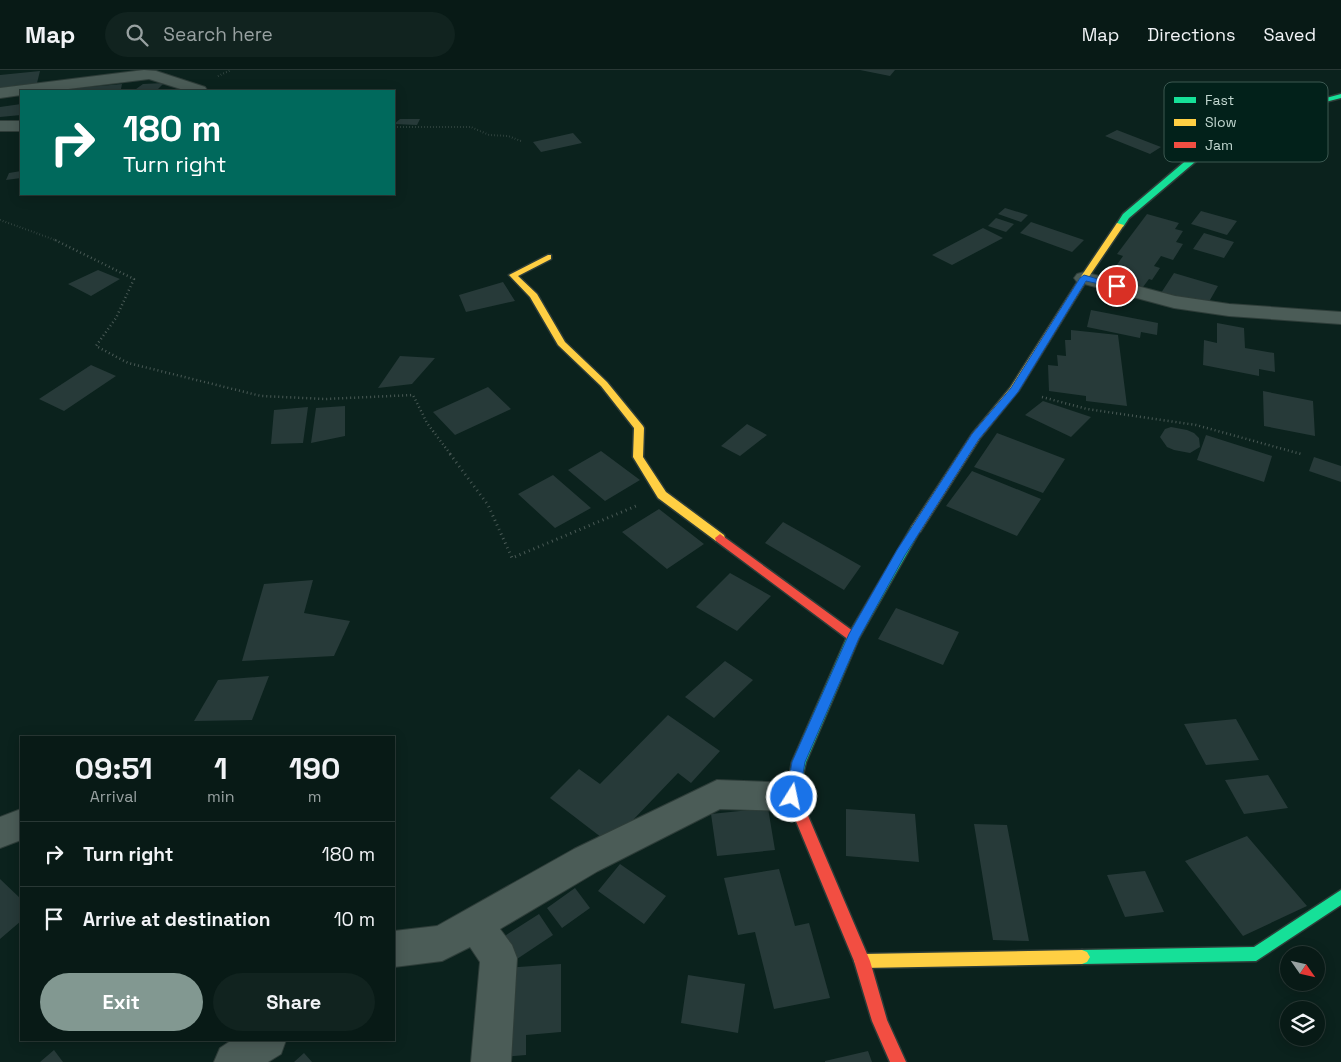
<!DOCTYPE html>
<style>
:root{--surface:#081a16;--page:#11231f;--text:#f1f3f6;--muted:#98a1a1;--line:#293835;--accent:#829891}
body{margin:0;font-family:"Space Grotesk",sans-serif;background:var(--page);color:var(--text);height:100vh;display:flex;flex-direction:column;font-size:19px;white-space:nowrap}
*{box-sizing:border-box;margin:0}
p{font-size:16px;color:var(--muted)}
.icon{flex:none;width:28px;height:28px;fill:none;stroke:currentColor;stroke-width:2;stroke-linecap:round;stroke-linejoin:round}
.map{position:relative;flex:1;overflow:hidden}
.details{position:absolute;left:20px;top:666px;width:375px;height:305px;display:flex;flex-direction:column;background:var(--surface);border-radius:0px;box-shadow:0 2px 12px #0003,0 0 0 1px var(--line)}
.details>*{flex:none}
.hud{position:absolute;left:20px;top:20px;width:375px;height:105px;border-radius:0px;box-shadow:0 2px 12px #0003,0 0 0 1px var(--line);background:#00695c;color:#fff;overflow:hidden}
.needle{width:32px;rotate:124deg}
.fabs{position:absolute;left:1280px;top:876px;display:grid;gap:10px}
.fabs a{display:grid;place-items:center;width:45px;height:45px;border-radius:50%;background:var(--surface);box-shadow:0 2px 12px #0003,0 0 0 1px var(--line);font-size:25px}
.pin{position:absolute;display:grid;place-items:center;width:42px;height:42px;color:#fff;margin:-21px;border:2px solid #fff;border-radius:50%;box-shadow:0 1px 5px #0007}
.me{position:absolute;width:55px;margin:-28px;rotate:10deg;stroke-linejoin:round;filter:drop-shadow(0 0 4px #0008)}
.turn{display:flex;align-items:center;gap:18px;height:105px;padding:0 20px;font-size:22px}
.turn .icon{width:65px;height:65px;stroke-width:2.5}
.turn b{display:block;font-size:35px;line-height:42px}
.eta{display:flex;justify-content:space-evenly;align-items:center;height:85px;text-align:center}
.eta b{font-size:30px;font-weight:700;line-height:35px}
.button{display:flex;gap:10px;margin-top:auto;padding:10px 20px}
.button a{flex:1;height:58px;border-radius:30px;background:var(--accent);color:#fff;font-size:20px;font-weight:700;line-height:58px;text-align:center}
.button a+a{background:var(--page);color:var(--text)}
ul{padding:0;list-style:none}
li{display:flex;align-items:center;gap:15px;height:65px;padding:0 20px;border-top:1px solid var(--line)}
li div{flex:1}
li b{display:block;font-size:19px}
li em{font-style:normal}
header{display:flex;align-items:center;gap:30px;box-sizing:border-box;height:70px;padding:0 25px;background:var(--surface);border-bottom:1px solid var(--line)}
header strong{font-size:24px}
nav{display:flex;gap:28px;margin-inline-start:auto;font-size:18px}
.search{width:350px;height:45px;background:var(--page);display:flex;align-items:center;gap:12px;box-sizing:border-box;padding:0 18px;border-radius:28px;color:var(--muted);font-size:19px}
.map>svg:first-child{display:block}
.building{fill:#273a39}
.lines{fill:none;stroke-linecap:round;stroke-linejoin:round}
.street-casing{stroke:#2e3d39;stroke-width:2}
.fast-casing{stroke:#2e3d39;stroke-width:3}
.slow-casing{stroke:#2e3d39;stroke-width:3}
.jam-casing{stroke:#2e3d39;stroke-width:3}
.path-far2{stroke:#4a5a56;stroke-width:2;stroke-dasharray:0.5 2.5;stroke-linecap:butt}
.path-far1{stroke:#4a5a56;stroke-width:2.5;stroke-dasharray:1 3;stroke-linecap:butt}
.path{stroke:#4a5a56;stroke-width:3;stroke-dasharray:1 4;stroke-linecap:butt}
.street{fill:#4b5c57;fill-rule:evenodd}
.fast{fill:#16e098;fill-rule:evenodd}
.slow{fill:#ffcf43;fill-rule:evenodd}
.jam{fill:#f24e42;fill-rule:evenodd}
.route{fill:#1a73e8;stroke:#114b97}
.key{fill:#02211a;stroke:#3c5851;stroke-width:1}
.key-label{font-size:14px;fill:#c2d7d0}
</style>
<header>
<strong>Map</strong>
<div class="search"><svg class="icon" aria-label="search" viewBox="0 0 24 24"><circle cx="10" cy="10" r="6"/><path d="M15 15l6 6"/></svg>Search here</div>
<nav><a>Map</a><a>Directions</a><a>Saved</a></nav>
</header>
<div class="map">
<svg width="1341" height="992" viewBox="0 0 1341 992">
<rect width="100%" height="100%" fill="#0b221d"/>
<path class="building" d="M 860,0 L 895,0 L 890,6 Z
M 40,1 L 36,17 L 0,21 L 0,5 Z
M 164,13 L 158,19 L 136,19 L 143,14 Z
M 122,14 L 121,19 L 55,21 L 55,20 Z
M 21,34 L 21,45 L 0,47 L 0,37 Z
M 400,49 L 420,49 L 417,55 L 394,54 Z
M 1117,60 L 1161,77 L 1150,84 L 1105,66 Z
M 573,63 L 582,73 L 541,82 L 533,72 Z
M 21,101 L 21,108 L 6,110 L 9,103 Z
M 1005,138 L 1028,145 L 1021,152 L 998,144 Z
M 1201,141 L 1237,151 L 1227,165 L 1191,154 Z
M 1147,144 L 1179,153 L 1175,159 L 1183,161 L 1176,172 L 1183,174 L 1173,190 L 1161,186 L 1154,196 L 1160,198 L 1152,210 L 1149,209 L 1143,217 L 1109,206 L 1123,186 L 1117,184 Z
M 996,148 L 1014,154 L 1006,162 L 988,156 Z
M 1031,152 L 1084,170 L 1072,182 L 1020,163 Z
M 983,158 L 1003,168 L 952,195 L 932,185 Z
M 1204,163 L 1234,172 L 1224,188 L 1193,179 Z
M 98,200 L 120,209 L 91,226 L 68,214 Z
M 1174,203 L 1218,216 L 1206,237 L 1161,223 Z
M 503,212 L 515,231 L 466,242 L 459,225 Z
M 1091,240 L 1158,253 L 1157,265 L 1141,262 L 1140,268 L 1087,257 Z
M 1217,253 L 1244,258 L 1245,278 L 1274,283 L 1275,302 L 1259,299 L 1259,306 L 1203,295 L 1204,270 L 1217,273 Z
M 1071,260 L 1118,265 L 1127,336 L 1086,331 L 1086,326 L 1049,321 L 1048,295 L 1058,296 L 1057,285 L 1066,286 L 1065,270 L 1071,270 Z
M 400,286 L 435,288 L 412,314 L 378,318 Z
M 91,295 L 116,306 L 64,341 L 39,329 Z
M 488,317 L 511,339 L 455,365 L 433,342 Z
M 1263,321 L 1313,331 L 1315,366 L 1264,356 Z
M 1043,331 L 1091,347 L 1071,367 L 1025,345 Z
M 345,336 L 345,366 L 311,373 L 316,338 Z
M 308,337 L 303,373 L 271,374 L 274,340 Z
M 747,354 L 767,365 L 740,386 L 721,376 Z
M 1171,357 L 1187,360 L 1194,363 L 1199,368 L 1200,377 L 1190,383 L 1174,380 L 1167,377 L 1160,367 L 1165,359 Z
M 997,363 L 1065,389 L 1043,423 L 974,397 Z
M 1206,365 L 1272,386 L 1264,412 L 1197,390 Z
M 601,381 L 640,410 L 605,431 L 568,400 Z
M 1314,387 L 1341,396 L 1341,412 L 1309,401 Z
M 972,401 L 1041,429 L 1017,466 L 946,436 Z
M 553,405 L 591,438 L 555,458 L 518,424 Z
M 659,439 L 704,474 L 667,499 L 622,462 Z
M 783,452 L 861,496 L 844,520 L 765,473 Z
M 730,503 L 771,526 L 737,561 L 696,537 Z
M 313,510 L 304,543 L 350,551 L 334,586 L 242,591 L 264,514 Z
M 896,538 L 959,562 L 943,595 L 878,569 Z
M 725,591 L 753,610 L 714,648 L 685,627 Z
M 269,606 L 252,650 L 194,651 L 218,610 Z
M 668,645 L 720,681 L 691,713 L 678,703 L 610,774 L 550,728 L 579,699 L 600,714 Z
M 1236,649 L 1259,690 L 1206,695 L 1184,654 Z
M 1268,705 L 1288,738 L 1244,744 L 1225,710 Z
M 768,738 L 775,780 L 717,786 L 711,744 Z
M 846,739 L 915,744 L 919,792 L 846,786 Z
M 974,754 L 1007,755 L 1029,871 L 993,870 Z
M 1247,766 L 1307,836 L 1243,866 L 1185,791 Z
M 620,794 L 666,826 L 644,854 L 598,821 Z
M 779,799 L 795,856 L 809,853 L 830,928 L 774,939 L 755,862 L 738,865 L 724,808 Z
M 1145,801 L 1164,842 L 1125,847 L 1107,805 Z
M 0,809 L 21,829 L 21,851 L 0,869 Z
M 575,818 L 590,838 L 562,858 L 547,838 Z
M 539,844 L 553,865 L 514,891 L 500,869 Z
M 561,894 L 561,962 L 526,965 L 526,985 L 502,987 L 505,898 Z
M 688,905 L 745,914 L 738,963 L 681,953 Z
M 54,980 L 63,992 L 40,992 Z
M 868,981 L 872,992 L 825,992 L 825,991 Z
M 304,983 L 312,992 L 294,992 Z"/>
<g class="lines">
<g class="street-casing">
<path id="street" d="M 144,0 L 156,1 L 205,17 L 207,20 L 187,21 L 149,9 L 52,21 L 21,21 L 21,25 L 0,28 L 0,18 Z
M 0,51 L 21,51 L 21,61 L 0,61 Z
M 1084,202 L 1175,226 L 1229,234 L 1341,242 L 1341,254 L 1229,246 L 1174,238 L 1077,212 L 1074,208 L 1077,204 Z
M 717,710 L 793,713 L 805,717 L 809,727 L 805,737 L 793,741 L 720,739 L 598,801 L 500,859 L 512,875 L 517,888 L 511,992 L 471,992 L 480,892 L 470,877 L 442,891 L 394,897 L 394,861 L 437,856 L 574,779 Z
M 21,739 L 21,770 L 0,778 L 0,747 Z
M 232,970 L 286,970 L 281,984 L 268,992 L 214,992 L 220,978 Z"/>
</g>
<g class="fast-casing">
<path id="fast" d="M 1341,24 L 1341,28 L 1270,46 L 1215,75 L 1129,148 L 1123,157 L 1116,155 L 1123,144 L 1209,71 L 1266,44 Z
M 916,455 L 921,459 L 859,568 L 806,692 L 800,717 L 795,719 L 790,717 L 788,713 L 792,692 L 847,567 L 912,456 Z
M 1341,820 L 1341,835 L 1256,891 L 1082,894 L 1077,892 L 1074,887 L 1077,882 L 1082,880 L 1254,877 Z"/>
</g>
<g class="slow-casing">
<path id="slow" d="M 1117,153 L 1124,155 L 1088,208 L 1019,320 L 980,368 L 920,462 L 912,462 L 911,459 L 912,456 L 972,364 L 1010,318 L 1080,208 Z
M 548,185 L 551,185 L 551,189 L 518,206 L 537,224 L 565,272 L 607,312 L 643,356 L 644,358 L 643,387 L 666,422 L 724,465 L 725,468 L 724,471 L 716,471 L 658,428 L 633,387 L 634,358 L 601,316 L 558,275 L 530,227 L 509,205 Z
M 1082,880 L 1087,882 L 1090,887 L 1087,892 L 1082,894 L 862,898 L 857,896 L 854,891 L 857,886 L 862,884 Z"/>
</g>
<g class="jam-casing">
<path id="jam" d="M 720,464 L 857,564 L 859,567 L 857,570 L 849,570 L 716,471 L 715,468 Z
M 795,707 L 800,709 L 802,713 L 800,727 L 870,891 L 887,950 L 906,992 L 890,992 L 872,951 L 854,891 L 786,727 L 790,709 Z"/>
</g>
<path class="path-far2" d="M 218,6 L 231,0
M 394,57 L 471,57 L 489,65 L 508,66 L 521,71
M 0,150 L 58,171"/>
<path class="path-far1" d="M 55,170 L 134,209 L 116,248 L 96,276 L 128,293 L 261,326 L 325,329 L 413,325 L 427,353 L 451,385
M 1042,327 L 1087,339 L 1196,355 L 1301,384"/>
<path class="path" d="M 450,384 L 488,435 L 512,488 L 636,436"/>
<use href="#street" class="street"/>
<use href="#fast" class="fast"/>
<use href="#slow" class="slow"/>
<use href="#jam" class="jam"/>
</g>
<path class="route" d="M 1084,205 L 1122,216 L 1117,218 L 1086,211 L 1018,322 L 979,369 L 905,485 L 859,568 L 805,692 L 799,727 L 797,731 L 792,733 L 788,731 L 786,727 L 792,692 L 849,564 L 897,480 L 972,364 L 1011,318 L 1080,208 Z"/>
<rect x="1164" y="12" width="164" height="80" rx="8" class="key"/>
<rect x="1174" y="27" width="22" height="6" fill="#16e098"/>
<rect x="1174" y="49" width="22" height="7" fill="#ffcf43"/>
<rect x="1174" y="72" width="22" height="6" fill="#f24e42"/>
<g class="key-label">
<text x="1205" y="35">Fast</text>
<text x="1205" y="57">Slow</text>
<text x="1205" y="80">Jam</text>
</g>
</svg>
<div class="fabs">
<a><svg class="needle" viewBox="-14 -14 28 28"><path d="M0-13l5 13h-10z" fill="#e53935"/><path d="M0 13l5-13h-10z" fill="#98a1a1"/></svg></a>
<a><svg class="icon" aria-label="layers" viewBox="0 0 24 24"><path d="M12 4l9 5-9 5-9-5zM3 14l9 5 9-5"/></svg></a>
</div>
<div class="pin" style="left:1117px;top:216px;background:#d93025"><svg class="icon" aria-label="arrive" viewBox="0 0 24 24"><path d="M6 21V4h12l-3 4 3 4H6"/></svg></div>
<svg class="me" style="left:792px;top:727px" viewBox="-20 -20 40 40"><circle r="17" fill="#1a73e8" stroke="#fff" stroke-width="3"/><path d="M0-11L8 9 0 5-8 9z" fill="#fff"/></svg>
<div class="hud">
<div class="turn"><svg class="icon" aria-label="right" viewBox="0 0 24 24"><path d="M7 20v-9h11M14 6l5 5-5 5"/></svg><div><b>180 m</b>Turn right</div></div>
</div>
<section class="details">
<div class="eta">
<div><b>09:51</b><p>Arrival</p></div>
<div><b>1</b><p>min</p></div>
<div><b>190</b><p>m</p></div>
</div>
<ul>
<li><svg class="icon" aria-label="right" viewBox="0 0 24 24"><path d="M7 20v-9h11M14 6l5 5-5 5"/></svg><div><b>Turn right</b></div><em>180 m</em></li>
<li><svg class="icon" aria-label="arrive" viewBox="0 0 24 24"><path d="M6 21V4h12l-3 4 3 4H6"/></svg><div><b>Arrive at destination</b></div><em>10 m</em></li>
</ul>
<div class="button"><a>Exit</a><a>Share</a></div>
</section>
</div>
